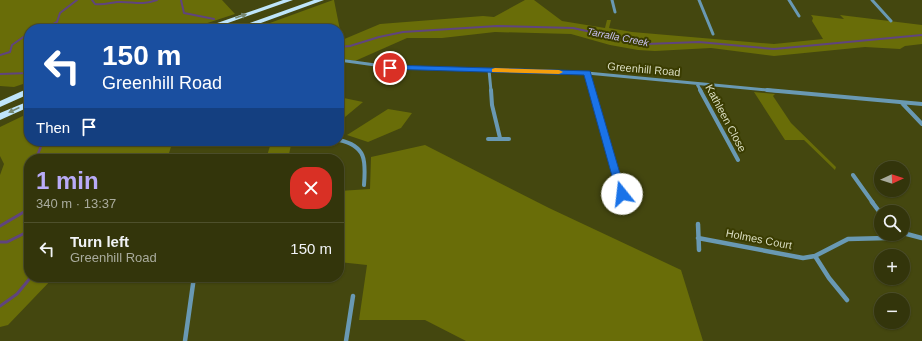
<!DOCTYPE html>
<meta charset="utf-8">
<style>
:root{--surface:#33350b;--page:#3e4019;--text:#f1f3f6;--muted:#a9ab9d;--line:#4e502c;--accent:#b9abf7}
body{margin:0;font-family:Arial,sans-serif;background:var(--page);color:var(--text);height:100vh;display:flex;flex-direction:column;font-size:15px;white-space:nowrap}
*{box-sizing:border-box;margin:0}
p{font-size:13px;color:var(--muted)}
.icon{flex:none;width:22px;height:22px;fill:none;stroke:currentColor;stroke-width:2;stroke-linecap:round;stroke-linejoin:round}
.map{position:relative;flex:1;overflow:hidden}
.details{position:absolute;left:24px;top:154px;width:320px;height:128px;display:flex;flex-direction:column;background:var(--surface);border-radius:16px;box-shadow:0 1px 3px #0004,0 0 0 1px var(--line)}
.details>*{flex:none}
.guide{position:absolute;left:24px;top:24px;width:320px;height:122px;border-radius:16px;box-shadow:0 1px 3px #0004,0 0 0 1px var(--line);background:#1a4fa0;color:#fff;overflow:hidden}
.needle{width:26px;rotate:87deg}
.fabs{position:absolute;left:874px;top:161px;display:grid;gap:8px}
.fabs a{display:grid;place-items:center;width:36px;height:36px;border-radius:50%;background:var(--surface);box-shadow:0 1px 3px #0004,0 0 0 1px var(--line);font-size:20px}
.pin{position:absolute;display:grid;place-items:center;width:34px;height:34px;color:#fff;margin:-17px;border:2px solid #fff;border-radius:50%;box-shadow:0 1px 4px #0007}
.me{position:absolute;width:44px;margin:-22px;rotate:344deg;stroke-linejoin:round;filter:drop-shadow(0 0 3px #0008)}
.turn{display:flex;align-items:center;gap:14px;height:84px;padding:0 12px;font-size:18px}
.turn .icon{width:52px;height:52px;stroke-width:2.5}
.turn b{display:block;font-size:28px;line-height:34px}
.then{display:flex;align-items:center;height:38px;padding:0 12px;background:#0003;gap:8px;font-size:15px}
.round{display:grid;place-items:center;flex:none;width:42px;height:42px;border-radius:16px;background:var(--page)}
.headline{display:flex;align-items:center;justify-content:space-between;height:68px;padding:0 12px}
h1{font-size:24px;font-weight:600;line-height:30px;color:var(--accent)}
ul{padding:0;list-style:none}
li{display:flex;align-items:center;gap:12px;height:52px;padding:0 12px;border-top:1px solid var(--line)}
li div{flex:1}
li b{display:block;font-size:15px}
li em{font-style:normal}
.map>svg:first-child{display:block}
.green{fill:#696d08}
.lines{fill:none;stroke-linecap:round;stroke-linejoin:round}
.stream-far2{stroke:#60447e;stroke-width:2}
.stream-far1{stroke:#60447e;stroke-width:2.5}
.stream{stroke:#60447e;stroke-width:3}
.street-far2{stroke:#6999b3;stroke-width:3}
.street-far1{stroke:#6999b3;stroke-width:4}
.street{stroke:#6999b3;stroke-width:4.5}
.primary{fill:#bfe5fa;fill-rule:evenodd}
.oneway{fill:#768871}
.route{fill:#1a73e8;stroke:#114b97}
.slow{fill:#f59e0b}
.labels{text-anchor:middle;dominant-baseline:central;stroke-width:4;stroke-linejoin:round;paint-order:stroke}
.far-water-label{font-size:10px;font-style:italic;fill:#c8c0f2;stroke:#3a3c01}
.street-label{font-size:11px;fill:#daddc1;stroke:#3a3c01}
</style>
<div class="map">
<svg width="922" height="341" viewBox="0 0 922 341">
<rect width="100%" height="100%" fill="#44470f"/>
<path class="green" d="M 0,0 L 222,0 L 235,14 L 189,29 L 29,29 L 29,82 L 14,87 L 0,86 Z
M 333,0 L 334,0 L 342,40 L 380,24 L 483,16 L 494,17 L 525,0 L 534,0 L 562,21 L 605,28 L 607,20 L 611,20 L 609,28 L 632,32 L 774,44 L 823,39 L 812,21 L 813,18 L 811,15 L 844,19 L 840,15 L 922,25 L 922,44 L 905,46 L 900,49 L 865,47 L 774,56 L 711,48 L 655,51 L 638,50 L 610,45 L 571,34 L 495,32 L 442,38 L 407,38 L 355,61 L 339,58 L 339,29 L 253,29 Z
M 754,92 L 775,94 L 773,96 L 791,123 L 836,167 L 835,170 L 804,140 L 785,140 Z
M 339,97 L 363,102 L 339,122 Z
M 388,109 L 412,113 L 401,128 L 368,142 L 347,135 Z
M 29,113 L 29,141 L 173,141 L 167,159 L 29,159 L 29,277 L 54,277 L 8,325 L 0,327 L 0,175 L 4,164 L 0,156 L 0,127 Z
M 291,145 L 288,159 L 266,159 L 270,146 Z
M 425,145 L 549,208 L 681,270 L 703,341 L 466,341 L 425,320 L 359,320 L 367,265 L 339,262 L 339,191 L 370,189 L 371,157 Z"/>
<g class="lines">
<path class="stream-far2" d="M 92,0 L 95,4 C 103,5 109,3 117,2 C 133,1 140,6 157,0
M 181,0 L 184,13 L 214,19
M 44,29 L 57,22 L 60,13 L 77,0
M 339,47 L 350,46 L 379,37 L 403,32 L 497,26 L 573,28 L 646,44 L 699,42 L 774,49 L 922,35
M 0,55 L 10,52 L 12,45 L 29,33
M 0,74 L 29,73"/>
<path class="stream-far1" d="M 36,159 L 43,141"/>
<path class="stream" d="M 0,226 L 29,209
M 0,242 L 7,242 L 29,231
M 0,306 L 17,294 L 31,277"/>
<path class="street-far2" d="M 612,0 L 615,12
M 699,0 L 713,34
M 789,0 L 799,16
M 872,0 L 891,21
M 339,60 L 390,67 L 587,73 L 777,91
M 489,70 L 491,91
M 587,73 L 592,91
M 697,84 L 701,91"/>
<path class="street-far1" d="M 491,90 L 492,105 L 500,138
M 592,90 L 622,194
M 700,90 L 738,160
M 767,90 L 922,104
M 902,103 L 922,124
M 488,139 L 509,139
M 339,140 C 366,146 366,160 364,185
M 853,175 L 873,203"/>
<path class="street" d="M 872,202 L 881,214
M 698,224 L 699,250
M 903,233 L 922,238
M 698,238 L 803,258 L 815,256 L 848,239 L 887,238 L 896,234
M 815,256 L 829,278 L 847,300
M 185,341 L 194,277
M 346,341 L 353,296"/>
<path class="primary" d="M 283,0 L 293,0 L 211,29 L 200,29 Z
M 314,0 L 324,0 L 244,29 L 233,29 Z
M 29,88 L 29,94 L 0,107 L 0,101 Z
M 29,101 L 29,107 L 0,120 L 0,113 Z"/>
</g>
<defs><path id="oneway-solid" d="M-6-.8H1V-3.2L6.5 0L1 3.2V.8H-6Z"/></defs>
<g class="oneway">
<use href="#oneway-solid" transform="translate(241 16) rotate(-19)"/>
<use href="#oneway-solid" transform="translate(14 110) rotate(155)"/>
</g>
<path class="route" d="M 390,65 L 590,71 L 626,194 L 625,196 L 622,197 L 617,194 L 584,75 L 387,69 L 387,66 Z"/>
<path class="slow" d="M 495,68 L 559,70 L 563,72 L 559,74 L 492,72 L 492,69 Z"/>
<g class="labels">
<g class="far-water-label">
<text transform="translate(618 37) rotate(11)">Tarralla Creek</text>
</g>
<g class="street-label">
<text transform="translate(644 69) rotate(5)">Greenhill Road</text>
<text transform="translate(726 118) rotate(62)">Kathleen Close</text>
<text transform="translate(759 239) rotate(11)">Holmes Court</text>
</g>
</g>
</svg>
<div class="fabs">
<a><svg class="needle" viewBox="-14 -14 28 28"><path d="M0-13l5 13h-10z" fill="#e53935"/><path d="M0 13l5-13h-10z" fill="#a9ab9d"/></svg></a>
<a><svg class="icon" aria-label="search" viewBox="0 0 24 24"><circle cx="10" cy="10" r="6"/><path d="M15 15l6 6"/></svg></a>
<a>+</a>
<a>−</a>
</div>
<div class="pin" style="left:390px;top:68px;background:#d93025"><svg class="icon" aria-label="arrive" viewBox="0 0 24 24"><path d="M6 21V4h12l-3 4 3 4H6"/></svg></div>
<svg class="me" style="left:622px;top:194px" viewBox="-20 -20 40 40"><circle r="19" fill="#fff"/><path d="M0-13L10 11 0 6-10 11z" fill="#1a73e8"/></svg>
<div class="guide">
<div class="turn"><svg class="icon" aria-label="left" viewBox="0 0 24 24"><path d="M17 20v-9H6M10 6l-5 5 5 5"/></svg><div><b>150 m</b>Greenhill Road</div></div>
<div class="then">Then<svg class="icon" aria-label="arrive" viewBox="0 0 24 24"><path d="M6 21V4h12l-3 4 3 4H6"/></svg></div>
</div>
<section class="details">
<div class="headline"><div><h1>1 min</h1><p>340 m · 13:37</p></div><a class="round" style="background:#d93025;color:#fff"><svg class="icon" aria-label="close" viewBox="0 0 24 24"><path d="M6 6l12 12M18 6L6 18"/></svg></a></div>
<ul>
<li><svg class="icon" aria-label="left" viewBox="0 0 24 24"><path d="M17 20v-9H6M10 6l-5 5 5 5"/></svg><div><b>Turn left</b><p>Greenhill Road</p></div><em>150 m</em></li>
</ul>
</section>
</div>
